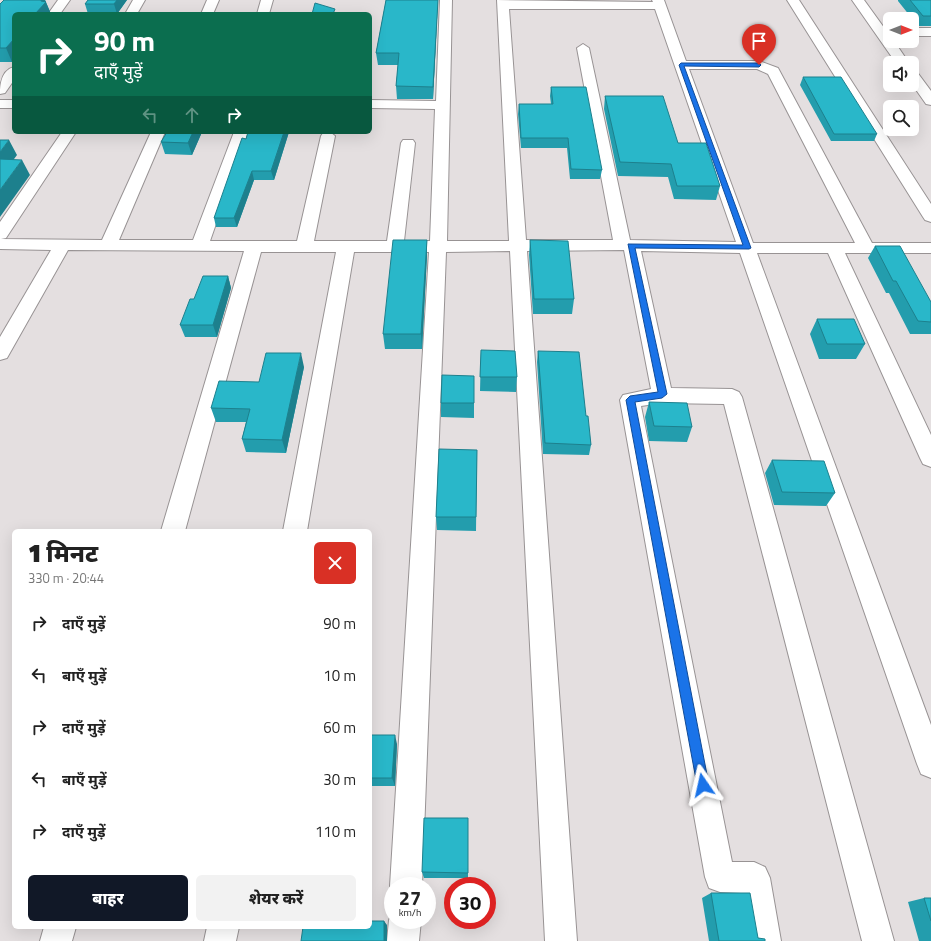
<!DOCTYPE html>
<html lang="hi">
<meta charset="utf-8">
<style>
:root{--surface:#fff;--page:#f2f2f2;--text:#222;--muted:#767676;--accent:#111827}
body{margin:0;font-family:"Titillium Web","Noto Sans Devanagari",sans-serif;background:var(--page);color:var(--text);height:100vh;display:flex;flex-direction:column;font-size:15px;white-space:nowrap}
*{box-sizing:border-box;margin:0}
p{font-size:13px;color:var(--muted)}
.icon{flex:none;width:22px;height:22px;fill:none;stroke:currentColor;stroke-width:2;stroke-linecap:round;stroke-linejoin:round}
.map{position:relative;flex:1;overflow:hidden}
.details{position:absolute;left:12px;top:529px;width:360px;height:400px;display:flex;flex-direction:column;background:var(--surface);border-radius:6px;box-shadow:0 4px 16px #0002}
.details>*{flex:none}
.banner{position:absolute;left:12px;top:12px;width:360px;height:122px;border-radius:6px;box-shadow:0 4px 16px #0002;background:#0b6e4f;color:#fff;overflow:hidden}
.needle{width:26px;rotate:90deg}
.buttons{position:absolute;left:883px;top:12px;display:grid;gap:8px}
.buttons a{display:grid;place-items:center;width:36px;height:36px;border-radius:6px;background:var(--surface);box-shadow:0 4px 16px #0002;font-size:20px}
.speed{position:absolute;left:384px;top:877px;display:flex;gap:8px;font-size:20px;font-weight:700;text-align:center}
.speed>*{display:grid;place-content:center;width:52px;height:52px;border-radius:50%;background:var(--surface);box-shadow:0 4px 16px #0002;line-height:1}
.speed small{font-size:10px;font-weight:400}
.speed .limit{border:6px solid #d22;background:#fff;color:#111}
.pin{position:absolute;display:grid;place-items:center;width:34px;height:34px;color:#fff;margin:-41px -17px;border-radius:50% 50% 50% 0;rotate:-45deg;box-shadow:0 0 4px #0007}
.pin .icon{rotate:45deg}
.me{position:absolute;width:44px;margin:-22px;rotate:349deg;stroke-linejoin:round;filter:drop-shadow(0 0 3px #0008)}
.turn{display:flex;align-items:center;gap:14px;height:84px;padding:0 16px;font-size:18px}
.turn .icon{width:52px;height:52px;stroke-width:2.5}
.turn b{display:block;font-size:28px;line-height:34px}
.lanes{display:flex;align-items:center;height:38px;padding:0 16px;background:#0003;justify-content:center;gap:20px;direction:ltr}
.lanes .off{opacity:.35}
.round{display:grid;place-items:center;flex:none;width:42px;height:42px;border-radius:6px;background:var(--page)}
.head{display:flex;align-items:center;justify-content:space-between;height:68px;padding:0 16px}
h1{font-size:24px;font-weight:800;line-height:30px}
.cta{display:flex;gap:8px;margin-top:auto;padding:8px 16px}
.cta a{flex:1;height:46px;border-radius:6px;background:var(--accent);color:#fff;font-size:16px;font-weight:800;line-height:46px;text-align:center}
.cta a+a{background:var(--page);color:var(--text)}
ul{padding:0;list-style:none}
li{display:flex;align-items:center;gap:12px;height:52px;padding:0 16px}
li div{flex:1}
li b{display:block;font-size:15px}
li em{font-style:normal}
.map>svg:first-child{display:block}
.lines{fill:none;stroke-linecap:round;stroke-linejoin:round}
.street-casing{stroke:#989394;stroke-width:2}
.street{fill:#fff;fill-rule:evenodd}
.wall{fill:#239dad}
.shaded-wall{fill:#1d808d}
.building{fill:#29b7c9;stroke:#1d808d}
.route{fill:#1a73e8;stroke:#114b97}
</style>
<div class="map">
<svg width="931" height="941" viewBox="0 0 931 941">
<rect width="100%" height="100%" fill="#e4dfe0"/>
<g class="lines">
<g class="street-casing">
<path id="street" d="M 58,0 L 70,0 L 60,14 L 48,14 Z
M 133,0 L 145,0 L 137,14 L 125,14 Z
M 207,0 L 219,0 L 213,14 L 201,14 Z
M 261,0 L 273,0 L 269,14 L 257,14 Z
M 440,0 L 452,0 L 447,241 L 509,241 L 497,0 L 653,2 L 652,0 L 664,0 L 686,61 L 759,61 L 778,68 L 872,243 L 931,243 L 931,253 L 845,253 L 931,435 L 931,467 L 923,464 L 920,458 L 828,253 L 757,253 L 931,725 L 931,778 L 921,774 L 917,764 L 740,253 L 641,251 L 671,388 L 732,389 L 739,392 L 742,397 L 894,941 L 862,941 L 724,404 L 662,403 L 641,406 L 732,862 L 754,862 L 765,867 L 770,878 L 781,941 L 749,941 L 741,893 L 720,892 L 709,888 L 705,877 L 620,400 L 623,395 L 651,389 L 624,250 L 527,251 L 577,941 L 545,941 L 510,251 L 446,252 L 422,886 L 393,886 L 393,892 L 390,886 L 429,252 L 354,252 L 307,531 L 283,531 L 336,252 L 261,252 L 185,531 L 161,531 L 244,251 L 68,250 L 7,358 L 0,360 L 0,337 L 51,250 L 0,249 L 0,222 L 62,132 L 76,132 L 6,238 L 1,239 L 102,240 L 151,132 L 165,132 L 119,240 L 193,240 L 234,132 L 248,132 L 210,241 L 297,241 L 321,136 L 323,133 L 330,132 L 335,136 L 314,241 L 387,241 L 401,143 L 403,140 L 413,140 L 415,143 L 404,241 L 430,241 L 435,109 L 370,108 L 370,100 L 436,101 ZM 509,9 L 655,9 L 736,242 L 630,240 L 589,48 L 583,44 L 577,48 L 613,240 L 526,240 ZM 689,69 L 757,69 L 768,74 L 855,243 L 753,243 Z
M 787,0 L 799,0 L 931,204 L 931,222 L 925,220 L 923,217 Z
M 852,0 L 864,0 L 890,36 L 890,41 L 894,41 L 909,63 L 896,63 Z
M 912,28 L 931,28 L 931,36 L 912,36 Z
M 14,67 L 14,80 L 5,93 L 0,94 C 0,83 2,70 14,67 Z
M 912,71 L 917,72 L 931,91 L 931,105 L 926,104 L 912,84 Z
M 0,100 L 14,100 L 14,108 L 0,108 Z
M 393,910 L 393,920 L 421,920 L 419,941 L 387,941 L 389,920 Z
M 44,927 L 76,927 L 72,941 L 40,941 Z
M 207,927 L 239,927 L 236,941 L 204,941 Z"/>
</g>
<use href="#street" class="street"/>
</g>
<path class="wall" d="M 45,0 L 51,14 L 14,14 L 12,62 L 0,62 L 0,4 Z
M 88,0 L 127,0 L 117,14 L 88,14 L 85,4 Z
M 386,0 L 438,0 L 433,99 L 397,99 L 396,86 L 398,65 L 378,65 L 376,53 Z
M 898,0 L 931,0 L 931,26 L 918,26 L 898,1 Z
M 803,77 L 877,134 L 874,141 L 831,141 L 800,85 Z
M 551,87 L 602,170 L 600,179 L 570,179 L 567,148 L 521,148 L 518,114 L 519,104 L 551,104 L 550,96 Z
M 605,96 L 678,143 L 720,186 L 716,200 L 674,199 L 668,177 L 618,176 L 604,109 Z
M 202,132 L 192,155 L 165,154 L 161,142 Z
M 289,132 L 274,180 L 254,180 L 237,227 L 216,227 L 214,218 L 246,139 Z
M 427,240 L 427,255 L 422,349 L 385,349 L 383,334 Z
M 530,240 L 574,299 L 572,314 L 533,314 L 529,255 Z
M 875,246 L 931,302 L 931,334 L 910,334 L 889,293 L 886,293 L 868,258 Z
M 228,276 L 231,288 L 217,337 L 185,337 L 180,325 Z
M 817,319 L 865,344 L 856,359 L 819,359 L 810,334 Z
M 481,350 L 517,377 L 516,392 L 480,391 Z
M 538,351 L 586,416 L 591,445 L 589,455 L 543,454 L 537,362 Z
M 304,367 L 286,453 L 246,452 L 242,439 L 246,422 L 216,422 L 211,408 L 259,382 Z
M 474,376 L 474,418 L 441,417 L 441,403 Z
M 649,402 L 692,427 L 687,442 L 649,441 L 645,417 Z
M 477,450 L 476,531 L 437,530 L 436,517 Z
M 772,460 L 835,493 L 826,506 L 774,505 L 765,473 Z
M 370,735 L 397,744 L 395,786 L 370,786 Z
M 468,818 L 468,878 L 424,878 L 422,872 Z
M 711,893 L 758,938 L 765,941 L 709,941 L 702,898 Z
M 924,898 L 931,898 L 931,941 L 919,941 L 908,902 Z"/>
<path class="shaded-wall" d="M 41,0 L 45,0 L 51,14 L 35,14 Z
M 117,0 L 127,0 L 117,14 L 114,4 Z
M 438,0 L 433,99 L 433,87 Z
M 14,39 L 14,60 L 12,62 L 6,48 Z
M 193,132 L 202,132 L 192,155 L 188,143 Z
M 284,132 L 289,132 L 274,180 L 271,171 Z
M 9,140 L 17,155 L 3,174 L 0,169 L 0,152 Z
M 22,160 L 30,175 L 0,217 L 0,190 Z
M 252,171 L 254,180 L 237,227 L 234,218 Z
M 427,240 L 427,255 L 422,349 L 421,334 Z
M 228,276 L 231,288 L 217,337 L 213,325 Z
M 301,353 L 304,367 L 286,453 L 282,440 Z
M 395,735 L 397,744 L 395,786 L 392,778 Z
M 384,921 L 387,925 L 387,941 L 384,941 Z"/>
<path class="building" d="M 4,0 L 41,0 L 41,1 L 46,2 L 35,14 L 14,14 L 14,39 L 6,48 L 0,48 L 0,4 Z
M 88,0 L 117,0 L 114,4 L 85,4 Z
M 386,0 L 438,0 L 433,87 L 396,86 L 399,53 L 376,53 Z
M 910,0 L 931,0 L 931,16 L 923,16 Z
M 315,3 L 335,9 L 333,14 L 312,14 Z
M 803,77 L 841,77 L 877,134 L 834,134 Z
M 551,87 L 586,87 L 602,170 L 571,169 L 568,138 L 521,138 L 519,104 L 553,104 Z
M 605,96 L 663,96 L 678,143 L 706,143 L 720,186 L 677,186 L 671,164 L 620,162 Z
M 167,132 L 193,132 L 188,143 L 161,142 Z
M 248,132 L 284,132 L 271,171 L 252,171 L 234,218 L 214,218 L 242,138 L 246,139 Z
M 0,140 L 9,140 L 0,152 Z
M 0,159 L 22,160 L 0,190 Z
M 393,240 L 427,240 L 421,334 L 383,334 Z
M 530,240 L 568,241 L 574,299 L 534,299 Z
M 875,246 L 900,246 L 931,302 L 931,322 L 918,321 L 896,281 L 893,281 Z
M 203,276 L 228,276 L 213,325 L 180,325 L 190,299 L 194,299 Z
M 817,319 L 854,319 L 865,344 L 827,344 Z
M 481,350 L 515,351 L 517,377 L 480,377 Z
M 538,351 L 579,352 L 586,416 L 588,416 L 591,445 L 545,443 Z
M 266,353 L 301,353 L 282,440 L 242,439 L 250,409 L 211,408 L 219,381 L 259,382 Z
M 442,375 L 474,376 L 474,403 L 441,403 Z
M 649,402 L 687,403 L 692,427 L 654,426 Z
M 439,449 L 477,450 L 476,517 L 436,517 Z
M 772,460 L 824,461 L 835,493 L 782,492 Z
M 370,735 L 395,735 L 392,778 L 370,778 Z
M 424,818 L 468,818 L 468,873 L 422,872 Z
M 711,893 L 750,893 L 758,938 L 765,939 L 765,941 L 719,941 Z
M 924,898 L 931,898 L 931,921 Z
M 370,921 L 384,921 L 384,941 L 301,941 L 303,927 L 370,927 Z"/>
<path class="route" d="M 681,63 L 759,63 L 761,65 L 759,67 L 684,66 L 751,248 L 749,249 L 635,248 L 667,394 L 662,398 L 635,402 L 709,785 L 707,789 L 703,791 L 699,789 L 697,785 L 626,400 L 630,396 L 658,392 L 628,244 L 743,245 L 679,65 Z"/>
</svg>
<div class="buttons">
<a><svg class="needle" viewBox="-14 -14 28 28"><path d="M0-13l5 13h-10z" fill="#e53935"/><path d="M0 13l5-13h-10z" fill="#767676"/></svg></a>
<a><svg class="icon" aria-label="sound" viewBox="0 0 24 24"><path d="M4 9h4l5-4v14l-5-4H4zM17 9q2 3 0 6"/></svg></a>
<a><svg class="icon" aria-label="search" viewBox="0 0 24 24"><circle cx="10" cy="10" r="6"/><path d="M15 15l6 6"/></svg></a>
</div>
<div class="speed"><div>27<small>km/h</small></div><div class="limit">30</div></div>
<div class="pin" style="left:759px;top:65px;background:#d93025"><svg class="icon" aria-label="arrive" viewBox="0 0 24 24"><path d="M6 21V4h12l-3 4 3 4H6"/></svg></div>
<svg class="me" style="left:703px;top:785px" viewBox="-20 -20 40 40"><path d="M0-17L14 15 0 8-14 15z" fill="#1a73e8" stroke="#fff" stroke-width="4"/></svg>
<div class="banner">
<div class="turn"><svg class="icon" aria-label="right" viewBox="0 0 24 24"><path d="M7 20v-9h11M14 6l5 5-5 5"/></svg><div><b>90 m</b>दाएँ मुड़ें</div></div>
<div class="lanes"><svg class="icon off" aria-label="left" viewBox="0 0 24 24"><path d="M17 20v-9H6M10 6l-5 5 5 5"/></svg><svg class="icon off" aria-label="ahead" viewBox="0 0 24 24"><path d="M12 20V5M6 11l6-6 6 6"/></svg><svg class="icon" aria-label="right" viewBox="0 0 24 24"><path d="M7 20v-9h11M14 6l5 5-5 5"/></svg></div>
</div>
<section class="details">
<div class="head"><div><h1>1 मिनट</h1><p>330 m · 20:44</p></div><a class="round" style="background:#d93025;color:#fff"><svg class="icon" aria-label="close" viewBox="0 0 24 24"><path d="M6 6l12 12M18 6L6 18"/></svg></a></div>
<ul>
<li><svg class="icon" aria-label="right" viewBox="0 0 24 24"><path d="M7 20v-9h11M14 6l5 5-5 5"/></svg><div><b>दाएँ मुड़ें</b></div><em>90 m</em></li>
<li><svg class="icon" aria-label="left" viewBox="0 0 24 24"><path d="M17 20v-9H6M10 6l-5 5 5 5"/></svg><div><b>बाएँ मुड़ें</b></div><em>10 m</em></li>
<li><svg class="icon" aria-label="right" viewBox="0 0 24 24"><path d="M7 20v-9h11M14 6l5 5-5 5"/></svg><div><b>दाएँ मुड़ें</b></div><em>60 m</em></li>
<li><svg class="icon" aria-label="left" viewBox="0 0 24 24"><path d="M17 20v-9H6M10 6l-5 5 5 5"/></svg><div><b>बाएँ मुड़ें</b></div><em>30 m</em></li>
<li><svg class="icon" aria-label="right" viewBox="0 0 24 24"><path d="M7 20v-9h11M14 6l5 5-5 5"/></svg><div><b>दाएँ मुड़ें</b></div><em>110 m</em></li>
</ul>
<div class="cta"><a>बाहर</a><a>शेयर करें</a></div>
</section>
</div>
